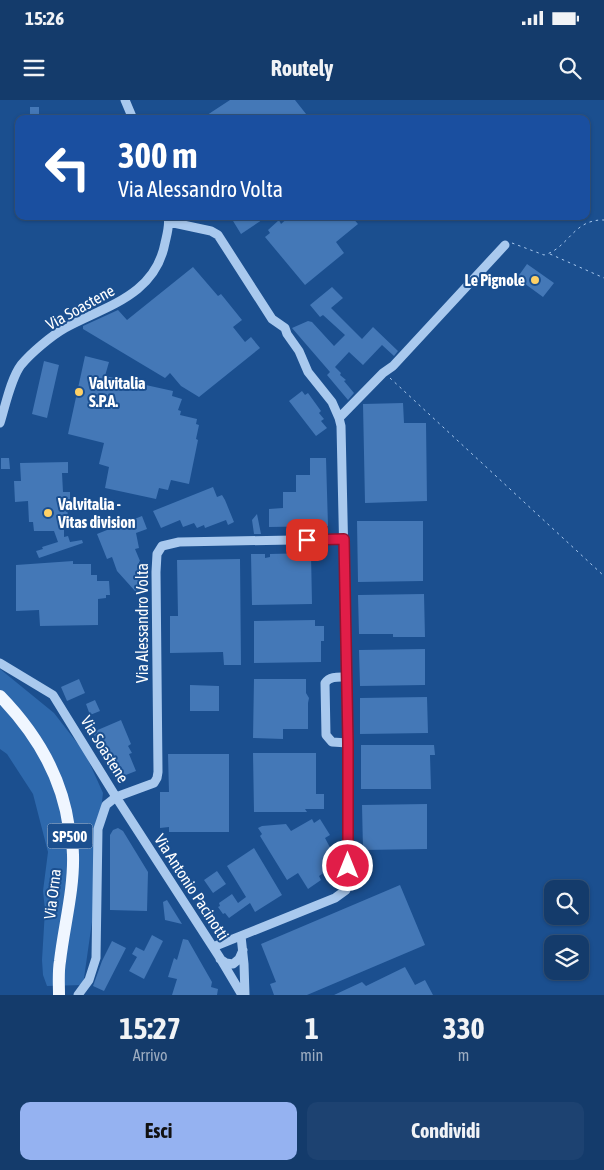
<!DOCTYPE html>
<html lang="it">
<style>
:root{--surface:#143b6b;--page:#1d4271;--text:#f1f3f6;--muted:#9dadc1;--line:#33557e;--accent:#95b2f1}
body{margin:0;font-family:"Asap Condensed",sans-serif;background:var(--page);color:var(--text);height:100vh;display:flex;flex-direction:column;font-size:19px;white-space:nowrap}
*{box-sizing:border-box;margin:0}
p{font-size:16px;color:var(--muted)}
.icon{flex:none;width:28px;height:28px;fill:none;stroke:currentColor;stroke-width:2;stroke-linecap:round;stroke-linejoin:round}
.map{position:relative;height:895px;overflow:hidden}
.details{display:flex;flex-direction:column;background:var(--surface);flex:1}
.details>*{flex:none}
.top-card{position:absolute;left:15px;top:15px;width:575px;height:105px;border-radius:10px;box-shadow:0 1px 4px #0004,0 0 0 1px var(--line);background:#1a4fa0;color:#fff;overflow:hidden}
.controls{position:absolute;left:544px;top:780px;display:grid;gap:10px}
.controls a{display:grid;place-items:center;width:45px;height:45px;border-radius:10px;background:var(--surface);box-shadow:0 1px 4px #0004,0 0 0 1px var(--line);font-size:25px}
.pin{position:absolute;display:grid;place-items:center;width:42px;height:42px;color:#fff;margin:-21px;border-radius:10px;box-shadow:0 2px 8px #0006}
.me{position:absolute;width:55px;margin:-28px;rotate:0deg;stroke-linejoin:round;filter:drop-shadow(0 0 4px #0008)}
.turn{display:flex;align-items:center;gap:18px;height:105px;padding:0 20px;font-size:22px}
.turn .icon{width:65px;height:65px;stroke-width:2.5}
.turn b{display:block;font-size:35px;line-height:42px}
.eta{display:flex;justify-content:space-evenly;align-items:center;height:85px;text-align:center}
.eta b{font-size:30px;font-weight:700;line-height:35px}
.action{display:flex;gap:10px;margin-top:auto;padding:10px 20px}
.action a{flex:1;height:58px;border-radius:10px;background:var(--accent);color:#111;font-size:20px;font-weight:700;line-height:58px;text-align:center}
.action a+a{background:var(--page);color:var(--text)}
.status{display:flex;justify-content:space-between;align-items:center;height:35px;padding:0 25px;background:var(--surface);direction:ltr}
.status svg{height:14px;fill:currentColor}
header{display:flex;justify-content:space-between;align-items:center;height:65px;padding:0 20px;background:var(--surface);font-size:22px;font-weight:700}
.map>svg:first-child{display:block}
.green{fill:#2e69ad}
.building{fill:#4478b7}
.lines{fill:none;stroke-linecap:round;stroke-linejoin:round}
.path{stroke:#a9c9ee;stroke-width:1;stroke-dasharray:2.5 4;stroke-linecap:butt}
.minor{stroke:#a9c9ee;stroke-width:9}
.major{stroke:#f0f6ff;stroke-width:12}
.route-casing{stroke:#92132f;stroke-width:12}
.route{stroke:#e11d48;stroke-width:9}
.poi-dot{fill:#ffd166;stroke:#1b4f8f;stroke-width:2}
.labels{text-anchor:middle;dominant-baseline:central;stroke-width:4;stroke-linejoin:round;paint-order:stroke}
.shield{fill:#1b4f8f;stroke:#bbcadd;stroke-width:1}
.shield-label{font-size:15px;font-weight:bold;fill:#fff}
.poi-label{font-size:16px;font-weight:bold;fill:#fff;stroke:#1b4f8f;text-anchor:start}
.street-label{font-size:16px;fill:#fff;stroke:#1b4f8f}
</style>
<div class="status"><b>15:26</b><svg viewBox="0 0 49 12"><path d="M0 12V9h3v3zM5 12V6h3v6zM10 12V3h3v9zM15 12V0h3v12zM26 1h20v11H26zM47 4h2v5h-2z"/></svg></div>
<header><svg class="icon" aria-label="menu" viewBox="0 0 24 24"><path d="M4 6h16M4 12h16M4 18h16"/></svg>Routely<svg class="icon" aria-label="search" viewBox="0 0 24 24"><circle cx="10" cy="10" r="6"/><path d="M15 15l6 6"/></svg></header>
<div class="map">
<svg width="604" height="895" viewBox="0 0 604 895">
<rect width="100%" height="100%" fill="#1b4f8f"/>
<path class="green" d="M 0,569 L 54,613 L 85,653 L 103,693 L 95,759 L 94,808 L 83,885 L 47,886 L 43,875 L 42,860 L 45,810 L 43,791 L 48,752 L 33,694 L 7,654 L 0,649 Z"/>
<path class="building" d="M 230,0 L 295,0 L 310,19 L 201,19 Z
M 30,7 L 39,7 L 39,19 L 30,19 Z
M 230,116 L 268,116 L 241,134 Z
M 290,116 L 351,116 L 358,124 L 336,142 L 344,153 L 305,185 L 265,137 L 270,133 L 268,130 L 279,120 L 281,124 Z
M 527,164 L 554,183 L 543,197 L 517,178 Z
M 193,167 L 218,196 L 221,194 L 242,220 L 233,227 L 245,242 L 251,237 L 260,248 L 199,297 L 181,286 L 170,273 L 165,278 L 83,229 L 83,226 L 118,210 L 127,220 Z
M 332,187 L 343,198 L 331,208 L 362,239 L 373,227 L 398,251 L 394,256 L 382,245 L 363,265 L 349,252 L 335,267 L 341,273 L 340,275 L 346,280 L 344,281 L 354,293 L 348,300 L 327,275 L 330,272 L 292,228 L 308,221 L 312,222 L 334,246 L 345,235 L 323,215 L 320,217 L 310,205 Z
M 85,256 L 109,262 L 105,276 L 173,291 L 172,296 L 182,299 L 178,310 L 181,311 L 180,315 L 197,319 L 196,324 L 199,325 L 196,339 L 198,340 L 189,384 L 171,380 L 168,390 L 159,388 L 156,399 L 105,388 L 109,367 L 99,364 L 104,343 L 68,334 Z
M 44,261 L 59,265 L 47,318 L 32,314 Z
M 302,291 L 305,295 L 308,293 L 321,311 L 319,313 L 324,319 L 321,321 L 327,328 L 316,336 L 289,301 Z
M 403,303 L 404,323 L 426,323 L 427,401 L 365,403 L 363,304 Z
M 1,358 L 9,358 L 10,369 L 1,369 Z
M 310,358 L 326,358 L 328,426 L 269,427 L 269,409 L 283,408 L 283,392 L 296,392 L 296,375 L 310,375 Z
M 68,362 L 68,373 L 62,373 L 63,392 L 70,392 L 70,407 L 67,407 L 68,417 L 64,417 L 64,437 L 68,436 L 70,442 L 82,440 L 83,443 L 39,458 L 36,451 L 43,449 L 42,447 L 58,442 L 54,431 L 34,431 L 33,422 L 29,422 L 28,401 L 15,402 L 14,381 L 21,381 L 20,363 Z
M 213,387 L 217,397 L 222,395 L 225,400 L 234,422 L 228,425 L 226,420 L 205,428 L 204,425 L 197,428 L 194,423 L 183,427 L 180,420 L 161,428 L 153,411 Z
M 257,414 L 261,434 L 254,434 L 252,420 Z
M 142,416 L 147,429 L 136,433 L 139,448 L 135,449 L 140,461 L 139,462 L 140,488 L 135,491 L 117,471 L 112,457 L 107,459 L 97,434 Z
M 357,421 L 423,421 L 423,481 L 358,482 Z
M 311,453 L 312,504 L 252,505 L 251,454 L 265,454 L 265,458 L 270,457 L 270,454 Z
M 240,459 L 241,565 L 224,565 L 223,552 L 170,553 L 170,516 L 178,516 L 177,460 Z
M 73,461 L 73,464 L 91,464 L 91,475 L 97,475 L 97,481 L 109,481 L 110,495 L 106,495 L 106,498 L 98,499 L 98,525 L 40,526 L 39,510 L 16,511 L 16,465 Z
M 424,494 L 425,537 L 393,537 L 393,534 L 359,534 L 358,495 Z
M 315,520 L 315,526 L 324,526 L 324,541 L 321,541 L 321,562 L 254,563 L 254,521 Z
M 425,549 L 425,585 L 360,586 L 359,550 Z
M 79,579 L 85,593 L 67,601 L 61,587 Z
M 254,579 L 306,579 L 306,593 L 309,598 L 308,603 L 308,629 L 283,629 L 283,639 L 253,638 Z
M 190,585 L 219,586 L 219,611 L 190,611 Z
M 427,597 L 428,633 L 360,634 L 360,598 Z
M 95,600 L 100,611 L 90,615 L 86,604 Z
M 121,620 L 131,644 L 128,646 L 132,653 L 129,654 L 136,671 L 118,678 L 110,662 L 108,663 L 105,655 L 103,656 L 93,632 Z
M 361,645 L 434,645 L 435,655 L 430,655 L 431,689 L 361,689 Z
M 253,653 L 316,653 L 316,694 L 324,694 L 324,709 L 305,709 L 307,712 L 254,712 Z
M 168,654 L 229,654 L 229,732 L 169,732 L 169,727 L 160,728 L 160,692 L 169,692 Z
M 427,704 L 427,749 L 363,750 L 362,705 Z
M 312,719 L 314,723 L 320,719 L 330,735 L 325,738 L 333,753 L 329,755 L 331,758 L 328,770 L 319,776 L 321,780 L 308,789 L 298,773 L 287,780 L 260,736 L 262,734 L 258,728 L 262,726 L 286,724 L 291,731 Z
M 118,728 L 123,731 L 148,772 L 147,811 L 110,810 L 110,735 L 113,730 Z
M 254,748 L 282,795 L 255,812 L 250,803 L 229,818 L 225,813 L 223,814 L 218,807 L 220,806 L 219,803 L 232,794 L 238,803 L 246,797 L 227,766 Z
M 217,771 L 226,784 L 213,793 L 204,780 Z
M 400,785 L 425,845 L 307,895 L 274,895 L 270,884 L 276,882 L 261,844 Z
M 167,800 L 182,824 L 165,820 L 163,802 Z
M 152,835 L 163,841 L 144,879 L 129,871 L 137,857 L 132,854 L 136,847 L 144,851 Z
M 183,839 L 188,840 L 212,882 L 211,887 L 218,889 L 217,895 L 172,895 L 177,879 L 168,877 L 174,858 L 177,860 Z
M 112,841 L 126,848 L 104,891 L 93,886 L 102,861 Z
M 405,867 L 415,885 L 425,880 L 433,895 L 334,895 L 362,882 L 366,886 Z"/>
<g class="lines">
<path class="path" d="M 512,143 L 544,155 C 569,148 573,119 604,120
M 550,154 L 604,178
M 390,278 L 604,476"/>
<path class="minor" d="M 125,0 L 133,19
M 169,122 L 211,131 L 218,135 L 272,219 L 285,228 L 287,234 L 299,251 L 308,272 L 332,302 L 339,318 L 341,326 L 348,643 L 348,783 L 346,790 L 335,798 L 213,847
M 339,318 L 383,273 L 393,266 L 505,145
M 0,323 C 5,307 11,278 21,265 C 31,253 51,236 65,228 C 105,206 155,196 165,143 C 167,134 170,125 168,116
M 0,563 L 53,595 L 116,697 L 106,705 L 98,729 L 96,858 L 89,880 L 78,895
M 346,577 C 338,577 330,576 325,583 L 326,635 L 332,642 L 348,643
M 241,836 L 244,864 L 245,895
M 220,859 L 226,863 L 233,864 L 239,859 L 243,850
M 242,895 L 220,858 L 116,697 L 154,683 L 157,678 L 158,672 L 156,472 L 157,454 L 162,446 L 179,442 L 344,439"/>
<path class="major" d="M 0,596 C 37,634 62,676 69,728 C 71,737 73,746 73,755 C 74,790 64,826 60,861 C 58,872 59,884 59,895"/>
</g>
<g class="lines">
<g class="route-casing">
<path id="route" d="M 307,440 L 344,439 L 348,643 L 348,766"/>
</g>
<use href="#route" class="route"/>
</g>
<g class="poi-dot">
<circle cx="535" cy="180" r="5"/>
<circle cx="79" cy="292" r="5"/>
<circle cx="48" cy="413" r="5"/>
</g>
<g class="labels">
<rect class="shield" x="47.5" y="723.5" width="45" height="25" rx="4"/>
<g class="shield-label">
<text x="70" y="736">SP500</text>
</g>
<g class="poi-label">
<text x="525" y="180" text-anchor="end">Le Pignole</text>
<text x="89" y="283">Valvitalia<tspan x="89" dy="18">S.P.A.</tspan></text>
<text x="58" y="404">Valvitalia -<tspan x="58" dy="18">Vitas division</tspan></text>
</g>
<g class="street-label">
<text transform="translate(80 207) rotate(-29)">Via Soastene</text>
<text transform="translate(142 523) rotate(-90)">Via Alessandro Volta</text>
<text transform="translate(105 649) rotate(58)">Via Soastene</text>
<text transform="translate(192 787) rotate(57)">Via Antonio Pacinotti</text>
<text transform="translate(52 794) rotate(-83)">Via Orna</text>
</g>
</g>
</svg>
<div class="controls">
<a><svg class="icon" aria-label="search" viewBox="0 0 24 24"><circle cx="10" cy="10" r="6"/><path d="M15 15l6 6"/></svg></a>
<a><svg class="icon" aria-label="layers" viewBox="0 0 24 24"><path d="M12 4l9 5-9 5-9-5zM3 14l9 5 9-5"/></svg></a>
</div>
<div class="pin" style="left:307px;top:440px;background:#d93025"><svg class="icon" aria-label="arrive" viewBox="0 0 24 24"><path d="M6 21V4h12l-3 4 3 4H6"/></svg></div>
<svg class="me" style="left:348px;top:766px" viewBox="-20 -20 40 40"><circle r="17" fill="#e11d48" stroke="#fff" stroke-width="3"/><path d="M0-11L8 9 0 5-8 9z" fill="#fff"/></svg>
<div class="top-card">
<div class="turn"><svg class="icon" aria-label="left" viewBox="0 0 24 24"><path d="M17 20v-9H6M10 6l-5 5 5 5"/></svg><div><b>300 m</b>Via Alessandro Volta</div></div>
</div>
</div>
<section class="details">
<div class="eta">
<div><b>15:27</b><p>Arrivo</p></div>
<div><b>1</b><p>min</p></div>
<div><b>330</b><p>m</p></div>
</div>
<div class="action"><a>Esci</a><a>Condividi</a></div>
</section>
